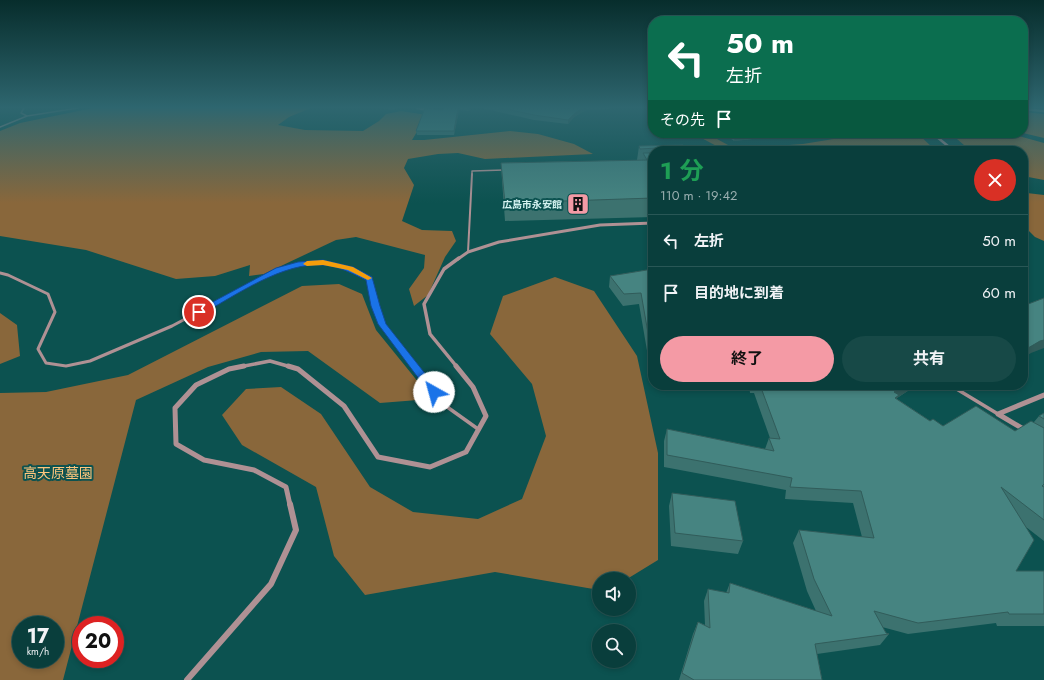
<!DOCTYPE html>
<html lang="ja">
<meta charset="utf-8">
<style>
:root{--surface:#093e3c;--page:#174947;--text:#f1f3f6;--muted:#99aeaf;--line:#295756;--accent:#f49aa5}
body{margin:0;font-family:Jost,"Noto Sans JP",sans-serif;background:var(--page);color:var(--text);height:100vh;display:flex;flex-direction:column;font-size:15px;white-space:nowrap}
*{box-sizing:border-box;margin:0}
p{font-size:13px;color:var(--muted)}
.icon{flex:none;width:22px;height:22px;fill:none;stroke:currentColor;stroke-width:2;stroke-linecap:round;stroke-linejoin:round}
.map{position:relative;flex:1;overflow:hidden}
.details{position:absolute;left:648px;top:146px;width:380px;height:244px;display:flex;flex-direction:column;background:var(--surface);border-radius:16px;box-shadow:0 2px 6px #0003,0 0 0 1px var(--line)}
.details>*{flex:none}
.guide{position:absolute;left:648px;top:16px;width:380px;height:122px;border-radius:16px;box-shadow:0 2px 6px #0003,0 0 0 1px var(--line);background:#0b6e4f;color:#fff;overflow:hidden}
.controls{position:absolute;left:592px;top:572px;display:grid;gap:8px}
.controls a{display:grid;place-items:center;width:44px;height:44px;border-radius:50%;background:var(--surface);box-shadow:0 2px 6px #0003,0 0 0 1px var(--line);font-size:20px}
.speed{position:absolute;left:12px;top:616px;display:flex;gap:8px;font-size:20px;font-weight:700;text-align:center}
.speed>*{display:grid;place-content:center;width:52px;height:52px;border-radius:50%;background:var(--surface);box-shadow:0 2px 6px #0003,0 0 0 1px var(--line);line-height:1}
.speed small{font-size:10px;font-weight:400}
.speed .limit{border:6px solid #d22;background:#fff;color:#111}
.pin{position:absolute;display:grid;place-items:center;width:34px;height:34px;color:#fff;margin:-17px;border:2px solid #fff;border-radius:50%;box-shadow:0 1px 4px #0007}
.me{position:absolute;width:44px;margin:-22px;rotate:322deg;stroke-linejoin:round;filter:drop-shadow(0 0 3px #0008)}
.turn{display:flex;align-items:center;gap:14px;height:84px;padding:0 12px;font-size:18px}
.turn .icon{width:52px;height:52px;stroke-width:2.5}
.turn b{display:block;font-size:28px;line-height:34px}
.then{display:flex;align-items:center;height:38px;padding:0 12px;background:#0003;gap:8px;font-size:15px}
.round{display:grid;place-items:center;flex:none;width:42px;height:42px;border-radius:21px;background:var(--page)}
.headline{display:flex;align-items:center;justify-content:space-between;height:68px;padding:0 12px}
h1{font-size:24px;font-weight:700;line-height:30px;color:#1e9e55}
.button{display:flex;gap:8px;margin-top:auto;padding:8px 12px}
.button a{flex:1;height:46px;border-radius:24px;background:var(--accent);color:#111;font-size:16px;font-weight:700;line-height:46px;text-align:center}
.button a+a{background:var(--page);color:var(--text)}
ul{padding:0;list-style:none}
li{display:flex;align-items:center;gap:12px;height:52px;padding:0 12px;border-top:1px solid var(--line)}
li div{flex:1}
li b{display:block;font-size:15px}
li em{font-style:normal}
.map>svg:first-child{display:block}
.green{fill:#89673b;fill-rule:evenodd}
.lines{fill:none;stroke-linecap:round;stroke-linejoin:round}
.lane-far3{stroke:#af9194;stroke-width:1.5}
.lane-far2{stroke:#af9194;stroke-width:2}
.lane-far1{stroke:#af9194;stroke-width:3}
.lane{stroke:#af9194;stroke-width:3.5}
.street-far4{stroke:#af9194;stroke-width:2.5}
.street-far3{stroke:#af9194;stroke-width:3}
.street-far2{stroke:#af9194;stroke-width:3.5}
.street-far1{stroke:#af9194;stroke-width:5}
.street{stroke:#af9194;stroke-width:6}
.wall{fill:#3c726f}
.shaded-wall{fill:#315c5a}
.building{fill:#468481;stroke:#315c5a}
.route{fill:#1a73e8;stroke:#114b97}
.slow{fill:#f59e0b}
.labels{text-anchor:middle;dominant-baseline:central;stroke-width:4;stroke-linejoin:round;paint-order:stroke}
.far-poi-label{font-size:10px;font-weight:bold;fill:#d3f2f0;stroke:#0c5250;text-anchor:end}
.near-park-label{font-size:14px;fill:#fec67d;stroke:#0c5250}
</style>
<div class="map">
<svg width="1044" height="680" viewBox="0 0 1044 680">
<rect width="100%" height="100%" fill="#0c5250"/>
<path class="green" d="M 93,108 L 311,108 L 289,117 L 278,125 L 305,130 L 363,131 L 379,121 L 386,114 L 401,111 L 427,115 L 412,140 L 424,140 L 510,131 L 538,134 L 574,144 L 593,154 L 485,159 L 458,153 L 438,154 L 408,159 L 404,168 L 414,185 L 402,221 L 422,230 L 452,231 L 456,241 L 445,257 L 428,295 L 414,306 L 409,289 L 424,268 L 425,255 L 356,237 L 336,240 L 264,274 L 249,276 L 250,265 L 215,276 L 176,279 L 86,250 L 0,236 L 0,131 L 20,123 Z
M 1023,112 L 1044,114 L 1044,138 L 1023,133 Z
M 692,133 L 706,133 L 728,145 L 750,148 L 803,144 L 870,133 L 917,133 L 934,149 L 933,151 L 726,151 Z
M 950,133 L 1008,133 L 1044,143 L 1044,180 L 1023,176 L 1023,151 L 971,151 Z
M 1027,193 L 1044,195 L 1044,241 L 1035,237 L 1023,225 L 1023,196 Z
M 555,277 L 594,291 L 637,356 L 658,453 L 658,560 L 627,579 L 599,579 L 599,590 L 495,572 L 365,595 L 334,556 L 316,487 L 242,445 L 222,415 L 246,389 L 281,387 L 321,414 L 370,487 L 413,512 L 478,519 L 522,499 L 546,436 L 532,384 L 490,334 L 503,296 Z
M 339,284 L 362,294 L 376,330 L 419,383 L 418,400 L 380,403 L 308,351 L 261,352 L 208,367 L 136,400 L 63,680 L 0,680 L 0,393 L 46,392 L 128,375 L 302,286 ZM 21,625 L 55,625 L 55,659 L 21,659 Z
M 0,313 L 17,325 L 20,356 L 0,364 Z"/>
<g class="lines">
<path class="lane-far3" d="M 24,108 L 21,113 L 27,116
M 0,127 L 27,116 L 78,108
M 472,175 L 472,171 L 504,170"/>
<path class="lane-far2" d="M 468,252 L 472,174"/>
<path class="lane-far1" d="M 0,273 L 8,275 L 48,294 L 55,312 L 38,349 L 46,363 L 66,366 L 90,361 L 172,326 L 279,269 L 299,264 L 323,263 L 350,268 L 370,279 L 375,306 L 382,324 L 415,367"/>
<path class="lane" d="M 414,366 L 443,404 L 478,429
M 950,385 L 998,414"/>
<path class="street-far4" d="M 417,108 L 428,110
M 1023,109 L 1044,111
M 928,133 L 937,137 L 954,151"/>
<path class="street-far3" d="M 458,259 L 468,252 L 499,242 L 600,225 L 653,223"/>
<path class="street-far2" d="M 239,367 L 270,361 L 291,367
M 457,367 L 430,334 L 424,304 L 444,269 L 459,258"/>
<path class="street-far1" d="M 244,366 L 229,369 L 196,385 L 175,408 L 176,444 L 204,460 L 254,470 L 286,487 L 290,505
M 288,366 L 298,369 L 344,406 L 378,457 L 430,467 L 466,452 L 486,416 L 473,387 L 456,366
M 998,414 L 1025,430
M 998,414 L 1044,395"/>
<path class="street" d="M 187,680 L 271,584 L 296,530 L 290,504"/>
</g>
<path class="wall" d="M 382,108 L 397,108 L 393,110 Z
M 445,108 L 472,108 L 469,111 L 459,110 L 454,135 L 417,135 L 416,131 Z
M 481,108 L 566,108 L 564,109 L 566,109 L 570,108 L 610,108 L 609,109 L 586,110 L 574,117 L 568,124 L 534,120 Z
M 723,133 L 772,133 L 770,137 L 734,141 Z
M 639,146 L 687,151 L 653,151 L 653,217 L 505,221 L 502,180 L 501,163 L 637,160 Z
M 653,269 L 653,368 L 650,368 L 639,304 L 623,306 L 609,287 L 610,276 Z
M 749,385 L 917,385 L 897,398 L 897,399 L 930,421 L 943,426 L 1015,431 L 1034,422 L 1039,416 L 1044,413 L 1044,541 L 1026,527 L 1016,571 L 1044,571 L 1044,626 L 997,626 L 996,623 L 908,634 L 882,627 L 886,633 L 889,634 L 880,645 L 817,654 L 822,680 L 679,680 L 693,634 L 698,622 L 705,625 L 704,601 L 708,589 L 726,593 L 730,583 L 816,611 L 807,591 L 793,543 L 799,530 L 862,537 L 853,503 L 785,499 L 786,490 L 664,467 L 664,441 L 667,429 L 765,449 L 769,438 L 770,438 L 754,393 L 750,393 Z
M 672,493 L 743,541 L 738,554 L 671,546 L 669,506 Z"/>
<path class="shaded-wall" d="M 458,108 L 459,108 L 459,110 L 454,135 L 454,131 Z
M 468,108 L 472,108 L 469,111 Z
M 582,108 L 586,108 L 586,110 L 574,117 L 568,124 L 568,120 L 575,113 Z
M 736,133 L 772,133 L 770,137 L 734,141 Z
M 1044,340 L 1044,348 L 1031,353 L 1023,358 L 1023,351 L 1040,341 Z
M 905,385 L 917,385 L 897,398 L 892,407 L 894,392 Z"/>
<path class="building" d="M 425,108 L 442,110 L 445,108 L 458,108 L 454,131 L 416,131 Z
M 501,108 L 563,108 L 566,109 L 570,108 L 582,108 L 575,113 L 568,120 L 534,115 Z
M 683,145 L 687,151 L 658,151 L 656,148 L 640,149 L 639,146 Z
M 643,153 L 653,153 L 653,198 L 505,203 L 501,163 L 647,160 Z
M 653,269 L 653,356 L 652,356 L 641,293 L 624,294 L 610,276 Z
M 1044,298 L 1044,340 L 1040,341 L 1023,351 L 1023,306 Z
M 760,385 L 905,385 L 894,392 L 899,395 L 895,398 L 930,421 L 933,419 L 943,426 L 976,406 L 1015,431 L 1031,421 L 1044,428 L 1044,484 L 1042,486 L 1044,487 L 1044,520 L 1001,487 L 1034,540 L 1016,571 L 1044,571 L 1044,614 L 1009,614 L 1008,612 L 918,623 L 874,611 L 886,633 L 889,634 L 815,644 L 822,680 L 694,680 L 682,673 L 698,622 L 710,628 L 708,589 L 729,593 L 730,583 L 832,616 L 814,579 L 799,530 L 874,538 L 861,491 L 790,487 L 792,478 L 667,455 L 667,429 L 774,451 L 769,438 L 780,439 Z
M 1044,413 L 1044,419 L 1039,416 Z
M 672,493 L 735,501 L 743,541 L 675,533 Z"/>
<linearGradient id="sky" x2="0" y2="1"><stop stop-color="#072d2c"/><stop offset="0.53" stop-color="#2e666f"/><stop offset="1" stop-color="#2e666f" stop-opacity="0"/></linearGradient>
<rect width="1044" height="203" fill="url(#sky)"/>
<path class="route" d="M 323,260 L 353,267 L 372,277 L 380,306 L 386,324 L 438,390 L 439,392 L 438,395 L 431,395 L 378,324 L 371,306 L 366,280 C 352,273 338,266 323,265 C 283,262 236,295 202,314 L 196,314 L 194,312 L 276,268 L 298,262 Z"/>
<path class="slow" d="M 323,260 L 353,267 L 372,278 L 368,280 L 348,270 L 323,265 L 307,266 L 303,264 L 307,261 Z"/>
<defs>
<g id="building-square" transform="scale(1.15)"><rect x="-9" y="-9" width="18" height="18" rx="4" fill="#f49aa5" stroke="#0c5250"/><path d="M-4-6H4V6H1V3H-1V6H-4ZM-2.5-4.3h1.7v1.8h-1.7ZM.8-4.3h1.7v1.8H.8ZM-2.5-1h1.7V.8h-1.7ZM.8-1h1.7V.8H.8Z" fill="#111"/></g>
</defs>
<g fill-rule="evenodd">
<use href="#building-square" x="578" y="204"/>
</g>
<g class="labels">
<g class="far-poi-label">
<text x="562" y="204">広島市永安館</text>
</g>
<g class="near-park-label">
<text x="58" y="473">高天原墓園</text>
</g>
</g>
</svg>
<div class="controls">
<a><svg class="icon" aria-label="sound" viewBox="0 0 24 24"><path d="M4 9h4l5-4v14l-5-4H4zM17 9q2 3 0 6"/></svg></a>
<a><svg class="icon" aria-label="search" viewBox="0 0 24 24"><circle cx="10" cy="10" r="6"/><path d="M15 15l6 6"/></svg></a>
</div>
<div class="speed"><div>17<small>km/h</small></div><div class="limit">20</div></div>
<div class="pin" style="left:199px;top:312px;background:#d93025"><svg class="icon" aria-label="arrive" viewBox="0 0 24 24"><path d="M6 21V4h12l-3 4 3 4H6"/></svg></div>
<svg class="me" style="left:434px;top:392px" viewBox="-20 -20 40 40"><circle r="19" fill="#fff"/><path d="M0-13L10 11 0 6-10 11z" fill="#1a73e8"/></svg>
<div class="guide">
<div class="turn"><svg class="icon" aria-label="left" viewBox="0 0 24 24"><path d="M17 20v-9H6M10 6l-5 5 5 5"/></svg><div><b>50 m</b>左折</div></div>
<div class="then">その先<svg class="icon" aria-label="arrive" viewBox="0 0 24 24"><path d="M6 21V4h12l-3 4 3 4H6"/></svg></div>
</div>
<section class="details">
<div class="headline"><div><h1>1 分</h1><p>110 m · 19:42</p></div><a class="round" style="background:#d93025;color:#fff"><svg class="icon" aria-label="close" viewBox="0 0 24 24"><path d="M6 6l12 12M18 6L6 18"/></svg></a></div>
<ul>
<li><svg class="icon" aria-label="left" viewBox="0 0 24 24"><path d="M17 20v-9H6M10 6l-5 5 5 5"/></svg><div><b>左折</b></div><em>50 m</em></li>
<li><svg class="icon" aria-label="arrive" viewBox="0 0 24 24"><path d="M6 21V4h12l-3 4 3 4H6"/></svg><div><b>目的地に到着</b></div><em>60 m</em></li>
</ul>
<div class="button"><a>終了</a><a>共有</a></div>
</section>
</div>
